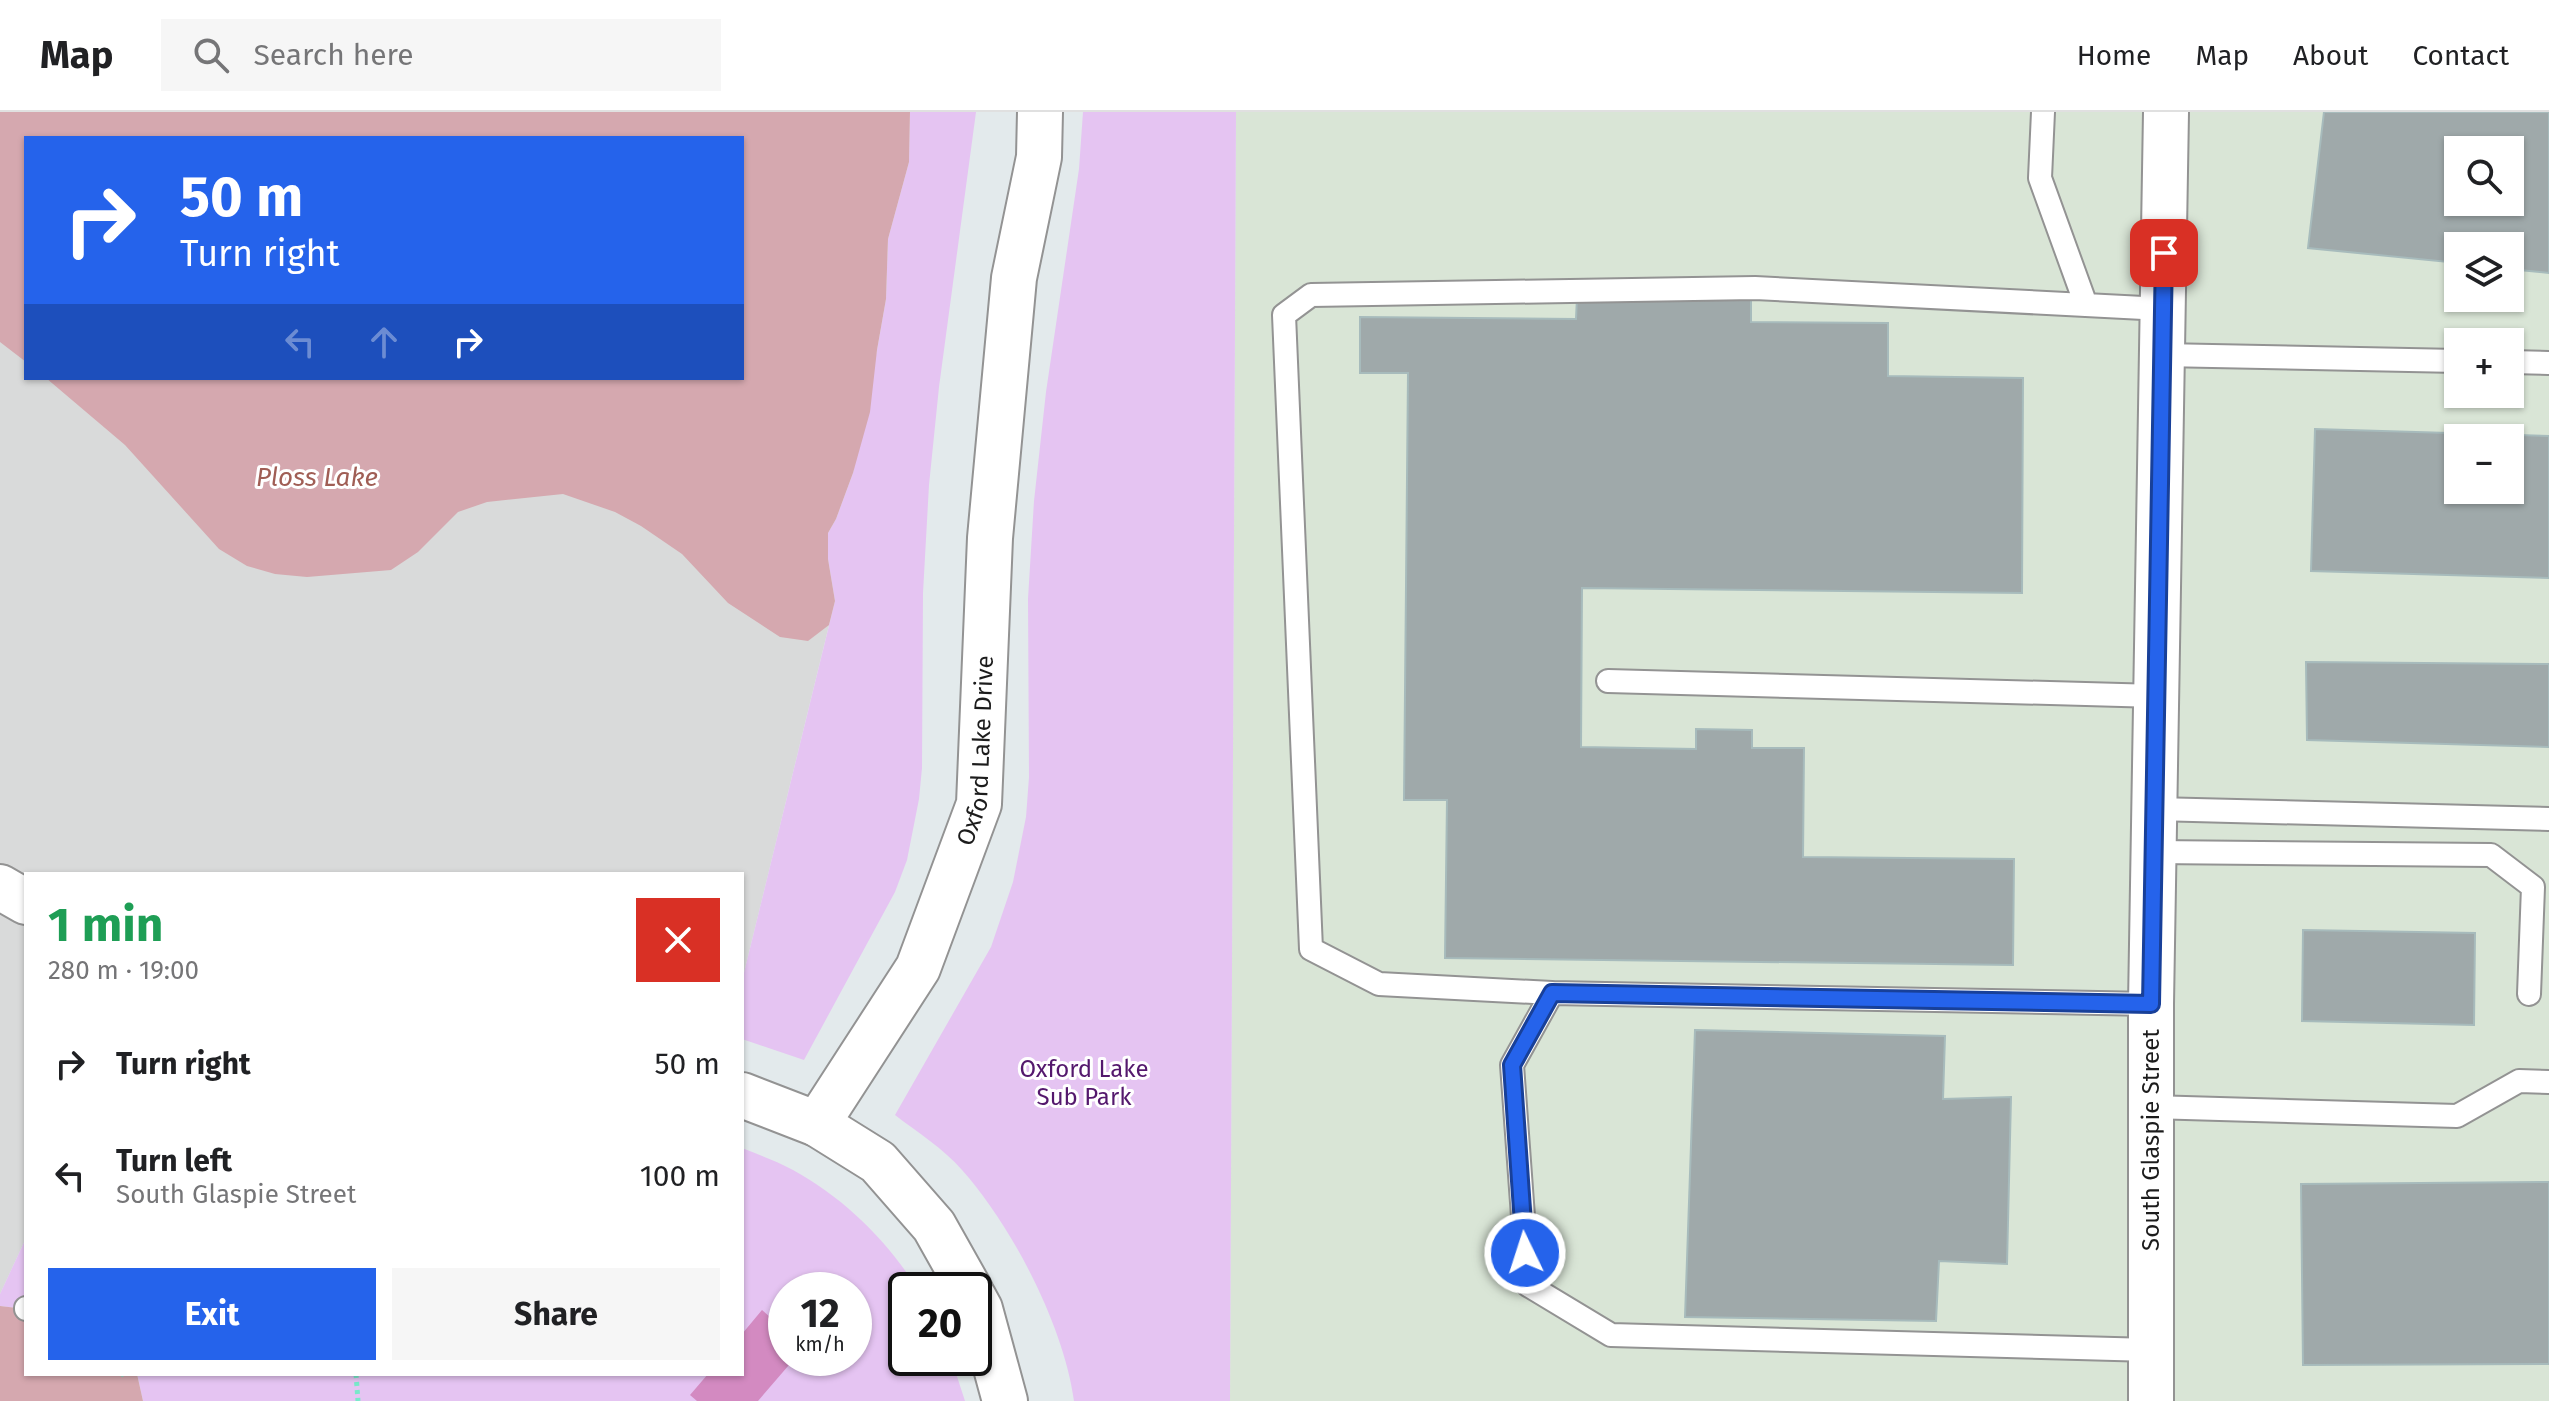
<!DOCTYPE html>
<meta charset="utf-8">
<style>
:root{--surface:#fff;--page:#f6f6f6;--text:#202124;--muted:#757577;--line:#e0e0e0;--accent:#2563eb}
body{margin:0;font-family:"Fira Sans",sans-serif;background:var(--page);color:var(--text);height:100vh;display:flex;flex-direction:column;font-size:30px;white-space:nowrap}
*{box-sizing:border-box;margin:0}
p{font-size:26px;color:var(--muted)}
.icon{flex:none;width:44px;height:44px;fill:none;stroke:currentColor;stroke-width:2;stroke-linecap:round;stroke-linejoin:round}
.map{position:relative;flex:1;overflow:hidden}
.details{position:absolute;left:24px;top:760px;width:720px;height:504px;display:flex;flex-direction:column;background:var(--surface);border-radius:0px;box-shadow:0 2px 6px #0004}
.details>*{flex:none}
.top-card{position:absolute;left:24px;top:24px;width:720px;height:244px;border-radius:0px;box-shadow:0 2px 6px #0004;background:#2563eb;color:#fff;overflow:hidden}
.tools{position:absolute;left:2444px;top:24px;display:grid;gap:16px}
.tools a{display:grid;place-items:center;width:80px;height:80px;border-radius:0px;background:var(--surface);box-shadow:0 2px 6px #0004;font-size:40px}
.speed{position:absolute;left:768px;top:1160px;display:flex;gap:16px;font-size:40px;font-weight:700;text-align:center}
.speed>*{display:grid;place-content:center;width:104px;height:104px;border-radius:50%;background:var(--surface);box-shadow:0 2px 6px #0004;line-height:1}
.speed small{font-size:20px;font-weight:400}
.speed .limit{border:4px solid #111;border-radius:12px;background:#fff;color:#111}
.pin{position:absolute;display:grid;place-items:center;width:68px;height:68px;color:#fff;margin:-34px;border-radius:16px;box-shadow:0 4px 12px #0006}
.me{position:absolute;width:88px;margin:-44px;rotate:356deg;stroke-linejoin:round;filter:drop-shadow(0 0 6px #0008)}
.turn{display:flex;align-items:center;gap:28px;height:168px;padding:0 24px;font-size:36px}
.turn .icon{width:104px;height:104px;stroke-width:2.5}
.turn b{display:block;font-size:56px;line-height:68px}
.lanes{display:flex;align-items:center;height:76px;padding:0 24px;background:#0003;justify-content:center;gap:40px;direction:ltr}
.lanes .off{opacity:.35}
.round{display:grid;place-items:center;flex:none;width:84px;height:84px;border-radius:0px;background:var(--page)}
.overview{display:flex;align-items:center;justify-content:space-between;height:136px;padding:0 24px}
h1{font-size:48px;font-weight:700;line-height:60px;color:#1e9e55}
.action{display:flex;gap:16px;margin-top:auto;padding:16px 24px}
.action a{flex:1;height:92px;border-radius:0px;background:var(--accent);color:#fff;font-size:32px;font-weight:700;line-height:92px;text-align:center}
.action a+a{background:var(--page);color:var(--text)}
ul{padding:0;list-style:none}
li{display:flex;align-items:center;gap:24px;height:112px;padding:0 24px}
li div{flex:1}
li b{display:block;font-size:30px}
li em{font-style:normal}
header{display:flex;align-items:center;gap:48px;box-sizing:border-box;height:112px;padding:0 40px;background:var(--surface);border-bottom:2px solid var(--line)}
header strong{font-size:38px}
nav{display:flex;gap:44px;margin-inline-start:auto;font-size:28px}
.search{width:560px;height:72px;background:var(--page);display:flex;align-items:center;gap:20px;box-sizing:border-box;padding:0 28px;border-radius:0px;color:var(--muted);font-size:30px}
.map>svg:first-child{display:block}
.residential{fill:#d9dada}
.industrial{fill:#d9e5d6;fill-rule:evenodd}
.park{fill:#e5c4f2;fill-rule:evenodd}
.pitch{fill:#d38ac1}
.water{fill:#d5a8af}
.building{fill:#9fa9aa;stroke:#a7bbbc;stroke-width:2;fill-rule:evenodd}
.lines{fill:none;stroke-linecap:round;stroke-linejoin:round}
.service-casing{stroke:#939393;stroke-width:26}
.minor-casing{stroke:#939393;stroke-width:48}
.path{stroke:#78e9ca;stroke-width:5;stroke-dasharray:4 4;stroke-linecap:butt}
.service{stroke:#fff;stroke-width:22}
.minor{stroke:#fff;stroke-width:44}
.route-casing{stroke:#184099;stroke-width:20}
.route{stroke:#2563eb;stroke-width:14}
.labels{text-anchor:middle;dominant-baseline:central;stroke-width:6;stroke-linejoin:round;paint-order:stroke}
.street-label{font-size:24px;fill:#1c1c1c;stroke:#fff}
.park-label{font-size:24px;fill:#54186d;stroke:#fff}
.water-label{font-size:26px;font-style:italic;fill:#a05e55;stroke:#fff}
</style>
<header>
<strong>Map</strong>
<div class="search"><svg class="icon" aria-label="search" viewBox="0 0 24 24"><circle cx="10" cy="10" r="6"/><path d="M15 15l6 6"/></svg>Search here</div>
<nav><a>Home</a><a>Map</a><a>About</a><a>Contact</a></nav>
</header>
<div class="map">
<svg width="2549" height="1289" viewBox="0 0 2549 1289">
<rect width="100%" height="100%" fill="#e3eaec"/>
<path class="residential" d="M 0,0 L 26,26 L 26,266 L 642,266 L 828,421 L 829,513 L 742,869 L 742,762 L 26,762 L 26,1126 L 0,1182 Z"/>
<path class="industrial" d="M 1236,0 L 2549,0 L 2549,1289 L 1230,1289 ZM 2458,38 L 2510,38 L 2510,90 L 2458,90 ZM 2458,134 L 2510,134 L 2510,186 L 2458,186 ZM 2458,230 L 2510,230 L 2510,282 L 2458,282 ZM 2458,326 L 2510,326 L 2510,378 L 2458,378 Z"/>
<path class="park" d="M 910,0 L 976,0 L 939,275 L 929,373 L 923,481 L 922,656 L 919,687 L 907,748 L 895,780 L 804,948 L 742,927 L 742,869 L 835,489 L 828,447 L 828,421 L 836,407 L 853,361 L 877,238 L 886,187 L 888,127 L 909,50 Z
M 1083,0 L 1236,0 L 1230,1289 L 1074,1289 C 1064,1214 1012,1114 962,1058 C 944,1037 917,1020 895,1003 L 991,835 L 1013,770 L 1026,705 L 1029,665 L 1028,487 L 1034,389 L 1046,280 L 1079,57 Z
M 742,1036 C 759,1043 777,1049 793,1058 C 844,1086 888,1129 918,1178 L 906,1178 L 906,1246 L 951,1246 L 965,1289 L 143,1289 L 137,1262 L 742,1262 ZM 786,1178 L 854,1178 L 854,1246 L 786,1246 Z
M 26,1126 L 26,1197 L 0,1194 L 0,1182 Z"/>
<path class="pitch" d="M 762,1198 L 786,1219 L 786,1246 L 795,1246 L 758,1289 L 697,1289 L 690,1283 L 708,1262 L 742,1262 L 742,1222 Z"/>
<path class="water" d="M 0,0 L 910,0 L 909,50 L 888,127 L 886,187 L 877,238 L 870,300 L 853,361 L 836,407 L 828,421 L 828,447 L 835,489 L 829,513 L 808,529 L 780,525 L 728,491 L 682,442 L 641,414 L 615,400 L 563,382 L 487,390 L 458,400 L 418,440 L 391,458 L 307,465 L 275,462 L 247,454 L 219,437 L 125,333 L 46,266 L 742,266 L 742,26 L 26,26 L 26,250 L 0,230 Z
M 0,1194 L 26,1197 L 26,1262 L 137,1262 L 143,1289 L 0,1289 Z"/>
<path class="building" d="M 2324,0 L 2549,0 L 2549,161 L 2510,157 L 2510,134 L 2458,134 L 2458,151 L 2308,136 ZM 2458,38 L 2510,38 L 2510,90 L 2458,90 Z
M 1577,185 L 1751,187 L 1751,210 L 1888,211 L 1888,264 L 2023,266 L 2022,481 L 1582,476 L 1581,635 L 1696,637 L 1696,617 L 1752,618 L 1752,636 L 1804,636 L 1803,745 L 2014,747 L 2013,853 L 1445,846 L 1447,688 L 1404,688 L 1408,261 L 1360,261 L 1360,205 L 1576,207 Z
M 2315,317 L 2549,324 L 2549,466 L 2311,459 ZM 2458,326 L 2510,326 L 2510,378 L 2458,378 Z
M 2306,550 L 2549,552 L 2549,635 L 2307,628 Z
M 2303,818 L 2475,821 L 2474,913 L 2302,909 Z
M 1695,918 L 1945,924 L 1943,987 L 2011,985 L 2007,1152 L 1939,1149 L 1936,1209 L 1685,1205 Z
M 2549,1070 L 2549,1252 L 2303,1253 L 2301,1072 Z"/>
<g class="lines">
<g class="service-casing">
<path id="service" d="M 2043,0 L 2040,66 L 2086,193
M 2162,243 L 2458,249
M 2510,250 L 2549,251
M 1608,569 L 2157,584
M 2155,697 L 2549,707
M 2154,740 L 2491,743 L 2533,775 L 2529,882
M 1552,881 L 1379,872 L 1311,837 L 1284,203 L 1311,183 L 1755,176 L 2163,197
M 2151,995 L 2457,1004 L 2519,969 L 2549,970
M 26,1197 L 26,1196
M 2151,1238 L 1611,1223 L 1528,1173 L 1512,953 L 1552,881 L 2151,892"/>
</g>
<g class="minor-casing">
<g id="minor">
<path d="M 0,775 L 26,790"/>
<path d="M 742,983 L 817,1012"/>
<path id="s1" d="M 970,1178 L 934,1114 L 878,1050 L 817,1012 L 918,856 L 979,692 L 990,426 L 1014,166 L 1039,45 L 1040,0"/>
<path d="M 974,1186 L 980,1197 L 1005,1289"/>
<path d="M 2151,1289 L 2151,892 L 2166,0"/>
</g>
</g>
<path class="path" d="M 123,1262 L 124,1264
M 356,1262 L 358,1289"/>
<use href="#service" class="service"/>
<use href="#minor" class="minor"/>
</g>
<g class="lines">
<g class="route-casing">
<path id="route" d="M 1525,1141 L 1512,953 L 1552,881 L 2151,892 L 2164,141"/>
</g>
<use href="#route" class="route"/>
</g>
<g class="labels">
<g class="street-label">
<text stroke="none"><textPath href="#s1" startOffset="644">Oxford Lake Drive</textPath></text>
<text transform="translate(2151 1028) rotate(-90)">South Glaspie Street</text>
</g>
<g class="park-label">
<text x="1084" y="957">Oxford Lake<tspan x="1084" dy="28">Sub Park</tspan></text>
</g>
<g class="water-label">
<text x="317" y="365">Ploss Lake</text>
</g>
</g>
</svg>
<div class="tools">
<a><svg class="icon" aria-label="search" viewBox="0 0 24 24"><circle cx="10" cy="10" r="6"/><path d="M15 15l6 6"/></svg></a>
<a><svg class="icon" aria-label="layers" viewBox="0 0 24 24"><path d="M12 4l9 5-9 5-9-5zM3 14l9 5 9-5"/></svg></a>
<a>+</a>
<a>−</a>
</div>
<div class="speed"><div>12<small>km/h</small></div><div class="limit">20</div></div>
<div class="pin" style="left:2164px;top:141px;background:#d93025"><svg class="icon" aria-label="arrive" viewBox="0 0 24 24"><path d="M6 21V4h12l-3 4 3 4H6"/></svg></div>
<svg class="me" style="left:1525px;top:1141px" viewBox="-20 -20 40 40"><circle r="17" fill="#2563eb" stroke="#fff" stroke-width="3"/><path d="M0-11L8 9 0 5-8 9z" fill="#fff"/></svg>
<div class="top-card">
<div class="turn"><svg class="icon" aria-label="right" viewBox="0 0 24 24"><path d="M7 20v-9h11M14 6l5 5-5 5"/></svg><div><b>50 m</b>Turn right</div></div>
<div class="lanes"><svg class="icon off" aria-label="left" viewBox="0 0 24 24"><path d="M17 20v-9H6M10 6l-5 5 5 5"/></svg><svg class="icon off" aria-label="ahead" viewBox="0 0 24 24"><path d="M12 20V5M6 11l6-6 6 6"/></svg><svg class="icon" aria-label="right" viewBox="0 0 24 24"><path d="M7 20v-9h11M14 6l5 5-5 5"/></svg></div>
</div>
<section class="details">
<div class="overview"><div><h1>1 min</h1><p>280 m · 19:00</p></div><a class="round" style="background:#d93025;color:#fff"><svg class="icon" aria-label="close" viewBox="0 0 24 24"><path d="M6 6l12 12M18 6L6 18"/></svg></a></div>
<ul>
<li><svg class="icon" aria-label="right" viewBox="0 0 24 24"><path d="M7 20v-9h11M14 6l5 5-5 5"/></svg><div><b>Turn right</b></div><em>50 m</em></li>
<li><svg class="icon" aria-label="left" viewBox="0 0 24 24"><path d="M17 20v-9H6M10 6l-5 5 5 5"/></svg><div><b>Turn left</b><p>South Glaspie Street</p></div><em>100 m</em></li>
</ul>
<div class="action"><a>Exit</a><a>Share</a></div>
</section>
</div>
